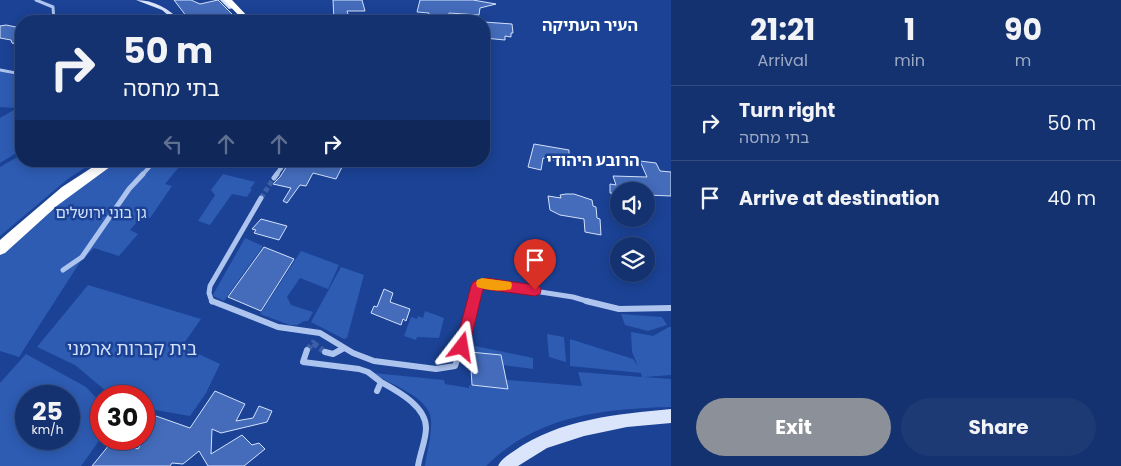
<!DOCTYPE html>
<meta charset="utf-8">
<style>
:root{--surface:#143270;--page:#1d3a75;--text:#f1f3f6;--muted:#9daac3;--line:#334d83;--accent:#8c9099}
body{margin:0;font-family:Poppins,"Noto Sans Hebrew",sans-serif;background:var(--page);color:var(--text);height:100vh;display:flex;flex-direction:column;font-size:19px;white-space:nowrap}
*{box-sizing:border-box;margin:0}
p{font-size:16px;color:var(--muted)}
.icon{flex:none;width:28px;height:28px;fill:none;stroke:currentColor;stroke-width:2;stroke-linecap:round;stroke-linejoin:round}
.map{position:relative;flex:1;overflow:hidden}
.sheet{display:flex;flex-direction:column;background:var(--surface);width:450px}
.sheet>*{flex:none}
.hud{position:absolute;left:15px;top:15px;width:475px;height:152px;border-radius:20px;box-shadow:0 2px 12px #0003,0 0 0 1px var(--line);background:#143270;color:var(--text);overflow:hidden}
.tools{position:absolute;left:610px;top:182px;display:grid;gap:10px}
.tools a{display:grid;place-items:center;width:45px;height:45px;border-radius:50%;background:var(--surface);box-shadow:0 2px 12px #0003,0 0 0 1px var(--line);font-size:25px}
.speed{position:absolute;left:15px;top:385px;display:flex;gap:10px;font-size:25px;font-weight:700;text-align:center}
.speed>*{display:grid;place-content:center;width:65px;height:65px;border-radius:50%;background:var(--surface);box-shadow:0 2px 12px #0003,0 0 0 1px var(--line);line-height:1}
.speed small{font-size:12px;font-weight:400}
.speed .limit{border:8px solid #d22;background:#fff;color:#111}
.pin{position:absolute;display:grid;place-items:center;width:42px;height:42px;color:#fff;margin:-51px -21px;border-radius:50% 50% 50% 0;rotate:-45deg;box-shadow:0 0 5px #0007}
.pin .icon{rotate:45deg}
.me{position:absolute;width:55px;margin:-28px;rotate:14deg;stroke-linejoin:round;filter:drop-shadow(0 0 4px #0008)}
.turn{display:flex;align-items:center;gap:18px;height:105px;padding:0 25px;font-size:22px}
.turn .icon{width:65px;height:65px;stroke-width:2.5}
.turn b{display:block;font-size:35px;line-height:42px}
.lanes{display:flex;align-items:center;height:48px;padding:0 25px;background:#0003;justify-content:center;gap:25px;direction:ltr}
.lanes .off{opacity:.35}
.eta{display:flex;justify-content:space-evenly;align-items:center;height:85px;text-align:center}
.eta b{font-size:30px;font-weight:700;line-height:35px}
.primary-button{display:flex;gap:10px;margin-top:auto;padding:10px 25px}
.primary-button a{flex:1;height:58px;border-radius:30px;background:var(--accent);color:#fff;font-size:20px;font-weight:700;line-height:58px;text-align:center}
.primary-button a+a{background:var(--page);color:var(--text)}
ul{padding:0;list-style:none}
li{display:flex;align-items:center;gap:15px;height:75px;padding:0 25px;border-top:1px solid var(--line)}
li div{flex:1}
li b{display:block;font-size:19px}
li em{font-style:normal}
main{display:flex;flex:1;min-height:0}
.map>svg:first-child{display:block}
.green{fill:#2e5cb3;fill-rule:evenodd}
.building{fill:#446cbb;stroke:#d3e1fb}
.lines{fill:none;stroke-linecap:round;stroke-linejoin:round}
.street-tunnel-far1{stroke:#3d5ea5;stroke-width:5;stroke-dasharray:5 2.5;stroke-linecap:butt}
.street-tunnel{stroke:#3d5ea5;stroke-width:6;stroke-dasharray:6 3;stroke-linecap:butt}
.street-far3{stroke:#adc4ef;stroke-width:3}
.street-far2{stroke:#adc4ef;stroke-width:4}
.street-far1{stroke:#adc4ef;stroke-width:5}
.street{stroke:#adc4ef;stroke-width:6}
.secondary{fill:#dae5fb;fill-rule:evenodd}
.highway{fill:#fff;fill-rule:evenodd}
.route{fill:#e11d48;stroke:#92132f}
.slow{fill:#f59e0b}
.labels{text-anchor:middle;dominant-baseline:central;stroke-width:5;stroke-linejoin:round;paint-order:stroke}
.park-label{font-size:15px;fill:#d3e1fb;stroke:#1b4295}
.far-district-label{font-size:16px;font-weight:bold;fill:#fff;stroke:#1b4295}
.neighbourhood-label{font-size:16px;font-weight:bold;fill:#fff;stroke:#1b4295}
.near-park-label{font-size:18px;fill:#d3e1fb;stroke:#1b4295}
</style>
<main>
<div class="map">
<svg width="671" height="466" viewBox="0 0 671 466">
<rect width="100%" height="100%" fill="#1b4295"/>
<path class="green" d="M 0,71 L 21,77 L 21,150 L 0,163 L 0,118 L 17,108 L 0,107 Z
M 21,155 L 21,161 L 96,161 L 69,178 L 0,236 L 0,167 Z
M 118,161 L 184,161 L 165,184 L 172,186 L 150,218 L 142,216 L 130,230 L 138,234 L 119,256 L 94,248 L 80,262 L 19,357 L 0,351 L 0,255 L 87,179 Z
M 223,174 L 255,182 L 250,189 L 252,189 L 247,197 L 232,194 L 210,225 L 198,221 L 215,195 L 211,190 Z
M 245,238 L 263,246 L 224,301 L 213,296 L 214,293 Z
M 301,251 L 339,265 L 328,289 L 300,278 L 287,297 L 291,305 L 313,312 L 308,321 L 304,321 L 297,325 L 290,325 L 260,314 Z
M 341,267 L 364,275 L 347,338 L 344,339 L 311,322 Z
M 88,285 L 201,319 L 182,346 L 220,364 L 206,393 L 190,416 L 144,408 L 144,396 L 112,396 L 75,365 L 37,347 Z
M 425,311 L 444,318 L 439,338 L 417,337 L 416,340 L 404,336 L 411,317 L 417,319 L 418,316 L 423,318 Z
M 621,314 L 662,317 L 667,325 L 648,331 L 625,325 Z
M 669,327 L 671,327 L 671,375 L 644,377 L 671,379 L 671,407 C 603,409 537,415 486,466 L 425,466 C 427,451 432,435 431,420 C 430,397 391,385 373,373 L 444,380 L 445,384 L 469,388 L 469,385 L 508,389 L 507,380 L 582,386 L 578,372 L 642,377 L 641,373 L 570,366 L 570,339 L 633,359 L 638,366 L 632,352 L 631,332 L 653,336 Z
M 547,334 L 564,337 L 566,362 L 549,357 Z
M 475,346 L 533,358 L 533,369 L 473,361 Z
M 26,354 L 86,387 L 101,403 L 101,438 L 81,466 L 0,466 L 0,383 ZM 26,396 L 69,396 L 69,439 L 26,439 Z"/>
<path class="building" d="M 174,0 L 191,0 L 200,4 L 218,0 L 239,21 L 190,21 Z
M 333,0 L 362,0 L 365,11 L 347,11 L 350,20 L 334,21 Z
M 420,0 L 473,0 L 496,4 L 480,8 L 479,15 L 449,13 L 448,18 L 442,21 L 427,19 L 429,13 L 417,12 Z
M 484,22 L 512,24 L 513,33 L 511,33 L 511,37 L 505,36 L 505,40 L 484,38 Z
M 6,25 L 21,28 L 21,45 L 12,43 L 11,40 L 0,38 L 0,26 Z
M 534,144 L 569,150 L 569,164 L 543,158 L 541,170 L 528,167 Z
M 290,161 L 305,164 L 307,161 L 345,161 L 336,179 L 313,173 L 306,186 L 300,185 L 287,203 L 283,201 L 291,188 L 273,184 L 280,177 Z
M 640,161 L 656,163 L 660,171 L 671,172 L 671,196 L 646,195 L 646,191 L 619,191 L 619,194 L 610,193 L 610,184 L 616,185 L 613,176 L 647,177 Z
M 566,194 L 574,194 L 592,200 L 593,206 L 596,207 L 597,218 L 600,219 L 601,235 L 585,232 L 584,219 L 560,215 L 550,210 L 548,196 L 561,198 L 560,195 Z
M 261,219 L 287,226 L 279,240 L 254,233 L 256,230 L 252,229 Z
M 264,247 L 294,259 L 261,311 L 228,297 Z
M 384,289 L 393,293 L 390,302 L 410,309 L 406,321 L 403,319 L 401,325 L 371,313 L 374,306 L 377,307 Z
M 470,352 L 501,355 L 508,389 L 472,385 Z
M 215,391 L 245,404 L 236,421 L 253,418 L 259,406 L 272,411 L 267,422 L 221,433 L 212,429 L 211,454 L 242,435 L 252,445 L 259,443 L 265,449 L 244,466 L 208,466 L 199,451 L 183,464 L 172,463 L 170,466 L 92,466 L 114,439 L 128,439 L 125,444 L 138,449 L 156,416 L 190,428 Z"/>
<g class="lines">
<path class="street-tunnel-far1" d="M 261,198 L 274,178"/>
<path class="street-tunnel" d="M 307,350 L 313,343 L 325,352"/>
<path class="street-far3" d="M 36,0 L 53,7 L 54,21
M 0,70 L 21,74"/>
<path class="street-far2" d="M 142,175 L 155,161
M 276,175 L 286,161"/>
<path class="street-far1" d="M 274,178 L 277,174
M 63,270 L 82,257 L 129,189 L 143,174
M 212,302 L 209,293 L 210,286 L 261,198
M 474,302 L 476,290 L 482,283 L 573,297 L 590,302"/>
<path class="street" d="M 212,301 L 278,327 L 320,333 L 353,353 L 374,361 L 436,369 L 455,366 L 468,329 L 474,301
M 586,301 L 619,309 L 671,308
M 307,350 L 303,362 L 359,369 L 368,372 L 381,382
M 325,352 L 333,354 L 344,348
M 377,391 L 381,382 C 397,391 426,406 426,428 C 426,440 420,453 418,466"/>
<path class="secondary" d="M 136,0 C 154,0 169,9 181,21 L 175,21 L 162,10 Z
M 220,0 L 226,0 L 234,8 L 229,9 Z
M 671,409 L 671,423 L 627,427 L 584,436 L 547,448 L 518,466 L 498,466 C 501,459 508,455 514,451 C 559,419 618,414 671,409 Z"/>
<path class="highway" d="M 224,0 L 232,0 L 252,21 L 244,21 Z
M 102,161 L 118,161 L 58,205 L 5,253 L 0,255 L 0,240 L 8,233 L 62,187 Z"/>
</g>
<path class="route" d="M 486,278 L 535,285 L 540,287 L 541,290 L 540,294 L 535,296 L 483,289 L 469,347 L 467,352 L 462,354 L 457,352 L 455,347 L 471,286 L 473,282 Z"/>
<path class="slow" d="M 482,278 L 511,282 L 512,285 L 511,289 C 502,292 486,290 477,287 L 476,283 L 477,280 Z"/>
<g class="labels">
<g class="park-label">
<text x="101" y="212">גן בוני ירושלים</text>
</g>
<g class="far-district-label">
<text x="590" y="25">העיר העתיקה</text>
</g>
<g class="neighbourhood-label">
<text x="593" y="160">הרובע היהודי</text>
</g>
<g class="near-park-label">
<text x="132" y="348">בית קברות ארמני</text>
</g>
</g>
</svg>
<div class="tools">
<a><svg class="icon" aria-label="sound" viewBox="0 0 24 24"><path d="M4 9h4l5-4v14l-5-4H4zM17 9q2 3 0 6"/></svg></a>
<a><svg class="icon" aria-label="layers" viewBox="0 0 24 24"><path d="M12 4l9 5-9 5-9-5zM3 14l9 5 9-5"/></svg></a>
</div>
<div class="speed"><div>25<small>km/h</small></div><div class="limit">30</div></div>
<div class="pin" style="left:535px;top:290px;background:#d93025"><svg class="icon" aria-label="arrive" viewBox="0 0 24 24"><path d="M6 21V4h12l-3 4 3 4H6"/></svg></div>
<svg class="me" style="left:462px;top:347px" viewBox="-20 -20 40 40"><path d="M0-17L14 15 0 8-14 15z" fill="#e11d48" stroke="#fff" stroke-width="4"/></svg>
<div class="hud">
<div class="turn"><svg class="icon" aria-label="right" viewBox="0 0 24 24"><path d="M7 20v-9h11M14 6l5 5-5 5"/></svg><div><b>50 m</b>בתי מחסה</div></div>
<div class="lanes"><svg class="icon off" aria-label="left" viewBox="0 0 24 24"><path d="M17 20v-9H6M10 6l-5 5 5 5"/></svg><svg class="icon off" aria-label="ahead" viewBox="0 0 24 24"><path d="M12 20V5M6 11l6-6 6 6"/></svg><svg class="icon off" aria-label="ahead" viewBox="0 0 24 24"><path d="M12 20V5M6 11l6-6 6 6"/></svg><svg class="icon" aria-label="right" viewBox="0 0 24 24"><path d="M7 20v-9h11M14 6l5 5-5 5"/></svg></div>
</div>
</div>
<section class="sheet">
<div class="eta">
<div><b>21:21</b><p>Arrival</p></div>
<div><b>1</b><p>min</p></div>
<div><b>90</b><p>m</p></div>
</div>
<ul>
<li><svg class="icon" aria-label="right" viewBox="0 0 24 24"><path d="M7 20v-9h11M14 6l5 5-5 5"/></svg><div><b>Turn right</b><p>בתי מחסה</p></div><em>50 m</em></li>
<li><svg class="icon" aria-label="arrive" viewBox="0 0 24 24"><path d="M6 21V4h12l-3 4 3 4H6"/></svg><div><b>Arrive at destination</b></div><em>40 m</em></li>
</ul>
<div class="primary-button"><a>Exit</a><a>Share</a></div>
</section>
</main>
